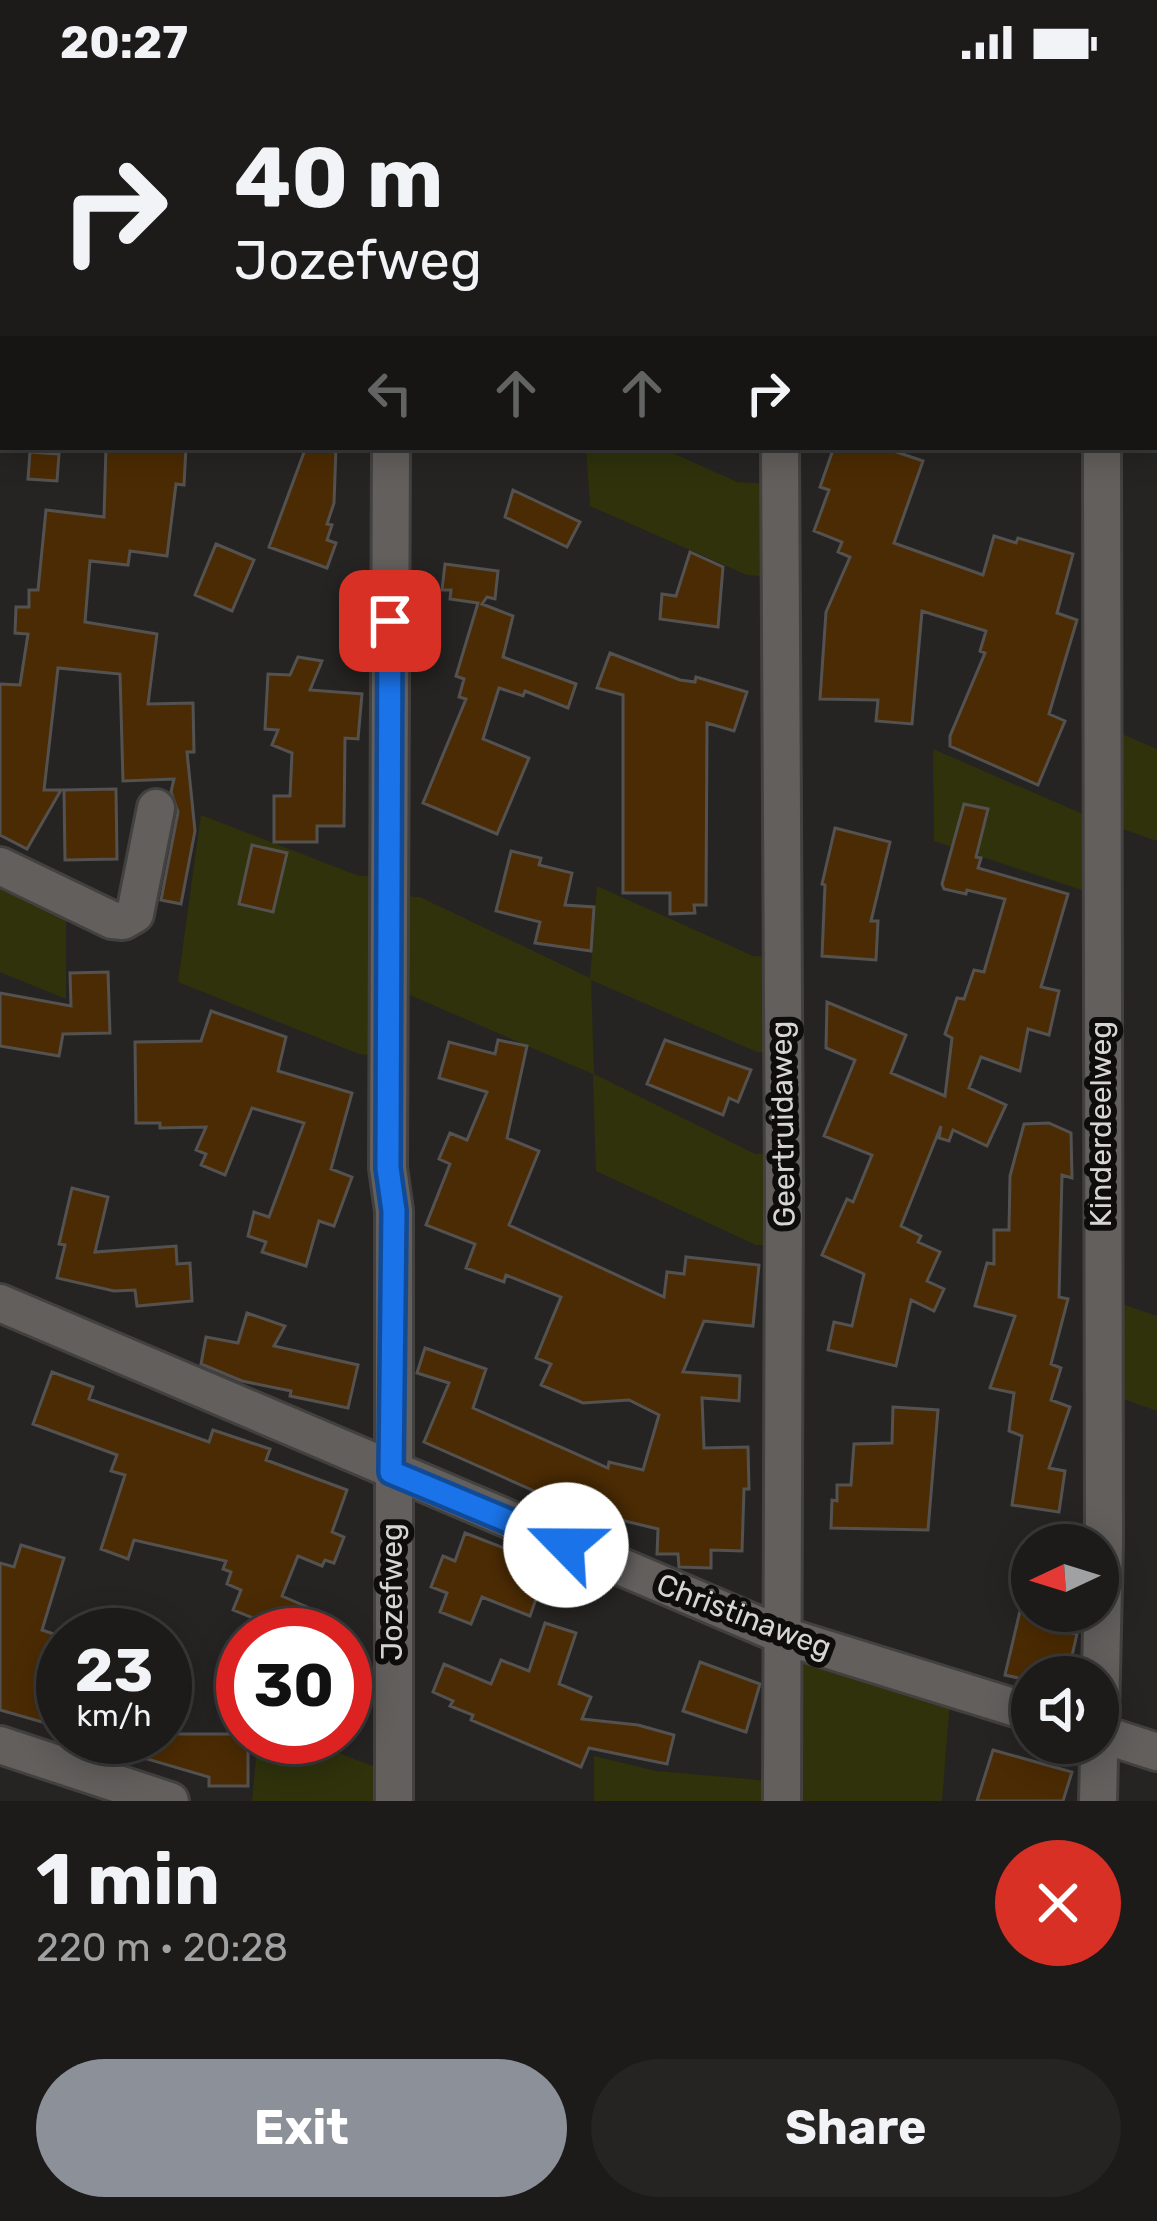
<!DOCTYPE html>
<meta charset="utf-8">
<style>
:root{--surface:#1c1b1a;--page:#252423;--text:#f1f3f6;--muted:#a0a1a2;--line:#3a3939;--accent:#8c9099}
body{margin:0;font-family:Rubik,sans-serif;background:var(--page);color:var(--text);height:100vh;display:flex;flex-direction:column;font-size:45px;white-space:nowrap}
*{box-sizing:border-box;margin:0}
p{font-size:39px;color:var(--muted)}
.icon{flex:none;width:66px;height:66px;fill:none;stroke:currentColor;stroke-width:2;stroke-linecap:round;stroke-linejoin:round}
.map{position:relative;height:1717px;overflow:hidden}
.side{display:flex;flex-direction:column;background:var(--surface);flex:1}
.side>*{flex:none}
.hud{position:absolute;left:0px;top:0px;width:1158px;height:366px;box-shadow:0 6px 30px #0003,0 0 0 3px var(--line);background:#1c1b1a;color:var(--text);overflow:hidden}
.needle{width:78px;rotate:266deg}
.buttons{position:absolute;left:1011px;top:1440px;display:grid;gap:24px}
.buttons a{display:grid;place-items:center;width:108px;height:108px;border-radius:50%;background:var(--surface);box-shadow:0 6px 30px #0003,0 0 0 3px var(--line);font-size:60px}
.speed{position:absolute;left:36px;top:1524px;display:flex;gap:24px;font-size:60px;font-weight:700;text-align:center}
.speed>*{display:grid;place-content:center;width:156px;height:156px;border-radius:50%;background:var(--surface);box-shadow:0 6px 30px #0003,0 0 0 3px var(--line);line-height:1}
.speed small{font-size:30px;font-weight:400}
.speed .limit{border:18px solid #d22;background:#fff;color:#111}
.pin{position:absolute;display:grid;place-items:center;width:102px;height:102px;color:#fff;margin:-51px;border-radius:24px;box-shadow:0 6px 18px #0006}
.me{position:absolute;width:132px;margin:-66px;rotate:293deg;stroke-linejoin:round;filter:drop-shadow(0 0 9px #0008)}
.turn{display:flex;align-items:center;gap:42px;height:252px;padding:0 36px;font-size:54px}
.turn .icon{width:156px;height:156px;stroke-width:2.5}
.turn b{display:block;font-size:84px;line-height:102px}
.lanes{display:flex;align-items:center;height:114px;padding:0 36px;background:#0003;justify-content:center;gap:60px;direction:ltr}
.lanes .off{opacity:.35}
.round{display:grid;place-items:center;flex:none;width:126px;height:126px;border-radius:63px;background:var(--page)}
.overview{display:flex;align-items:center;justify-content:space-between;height:204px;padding:0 36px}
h1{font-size:72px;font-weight:700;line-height:90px}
.button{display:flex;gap:24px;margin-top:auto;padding:24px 36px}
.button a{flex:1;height:138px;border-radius:72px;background:var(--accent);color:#fff;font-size:48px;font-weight:700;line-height:138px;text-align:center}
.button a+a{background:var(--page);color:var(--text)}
.status{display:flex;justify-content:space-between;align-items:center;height:84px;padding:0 60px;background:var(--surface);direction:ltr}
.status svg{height:33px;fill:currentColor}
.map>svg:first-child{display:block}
.green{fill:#2f320b}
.building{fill:#4b2b03;stroke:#545250;stroke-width:3}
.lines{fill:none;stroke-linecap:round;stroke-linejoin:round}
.minor-casing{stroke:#43413f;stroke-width:42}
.minor{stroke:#625f5d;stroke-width:36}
.route-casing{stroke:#114b97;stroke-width:30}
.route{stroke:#1a73e8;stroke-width:21}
.labels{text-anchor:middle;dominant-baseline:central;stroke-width:12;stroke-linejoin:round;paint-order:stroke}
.street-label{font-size:30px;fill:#d6d5d3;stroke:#0e0d0c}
</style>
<div class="status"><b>20:27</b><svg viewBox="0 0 49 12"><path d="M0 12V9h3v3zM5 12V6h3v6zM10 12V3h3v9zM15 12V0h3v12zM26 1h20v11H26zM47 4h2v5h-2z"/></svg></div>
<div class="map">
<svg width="1157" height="1717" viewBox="0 0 1157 1717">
<rect width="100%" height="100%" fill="#262422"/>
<path class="green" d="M 586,363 L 659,363 L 737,398 L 771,400 L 770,493 L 747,491 L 590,422 Z
M 1115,647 L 1157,665 L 1157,757 L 1117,743 Z
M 933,665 L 1092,734 L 1091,809 L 934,757 Z
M 201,731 L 359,792 L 381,792 L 380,972 L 359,970 L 178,898 Z
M 0,791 L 66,822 L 66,915 L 0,888 Z
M 597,802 L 753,872 L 773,873 L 776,968 L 757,968 L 591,896 L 594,990 L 755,1070 L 775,1070 L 776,1161 L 756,1161 L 596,1087 L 593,990 L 398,906 L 397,812 L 420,813 L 590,894 Z
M 1110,1216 L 1157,1232 L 1157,1327 L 1112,1311 Z
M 801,1569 L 950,1615 L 942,1717 L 793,1717 Z
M 258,1653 L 297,1653 L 383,1686 L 383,1717 L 252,1717 Z
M 594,1672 L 656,1687 L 771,1697 L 771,1717 L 594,1717 Z"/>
<path class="building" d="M 106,363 L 186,363 L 184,401 L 176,400 L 167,472 L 130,467 L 128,481 L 90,477 L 85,538 L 157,550 L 148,620 L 193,619 L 194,668 L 187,668 L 195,747 L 181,820 L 161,816 L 178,728 L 171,708 L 174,695 L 123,697 L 120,590 L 58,584 L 44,706 L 61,706 L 27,765 L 0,751 L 0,600 L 20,601 L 28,550 L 15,549 L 16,523 L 29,523 L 29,506 L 38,506 L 46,426 L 104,433 Z
M 306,363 L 336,363 L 334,419 L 327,440 L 332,441 L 327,456 L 336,459 L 327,484 L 269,463 Z
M 834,363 L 882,363 L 923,377 L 894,459 L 983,491 L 994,452 L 1016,459 L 1018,454 L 1073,470 L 1057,529 L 1077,536 L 1049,630 L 1065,637 L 1038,701 L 950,662 L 950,652 L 985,569 L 980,567 L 986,547 L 922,527 L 912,640 L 876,637 L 878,616 L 820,615 L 826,528 L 850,473 L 838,468 L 842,458 L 814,447 L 829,406 L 820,403 Z
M 30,368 L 59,370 L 57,397 L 28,395 Z
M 513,406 L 580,438 L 567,463 L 505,433 Z
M 216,460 L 254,476 L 232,527 L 195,511 Z
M 690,468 L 723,483 L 718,543 L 660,535 L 662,510 L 676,512 Z
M 445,480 L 498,487 L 495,515 L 487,513 L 482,520 L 513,532 L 503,573 L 576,600 L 568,624 L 525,607 L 523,612 L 499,604 L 483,655 L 529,674 L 497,750 L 423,719 L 466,615 L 459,613 L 464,595 L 456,592 L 478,519 L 450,515 L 451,506 L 442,506 Z
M 610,569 L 680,596 L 695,598 L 696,593 L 747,608 L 734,647 L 707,639 L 706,821 L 694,821 L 695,829 L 670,830 L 670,809 L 623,809 L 623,611 L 597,604 Z
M 298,573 L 322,577 L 310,606 L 362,610 L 358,655 L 345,654 L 344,742 L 317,742 L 317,758 L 274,758 L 274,712 L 290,712 L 292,669 L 272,661 L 278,646 L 265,645 L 268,590 L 290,591 Z
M 116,705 L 117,775 L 65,776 L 64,706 Z
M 964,720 L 988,725 L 976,773 L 981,774 L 978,784 L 1068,810 L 1041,903 L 1059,907 L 1049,951 L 1028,945 L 1020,987 L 981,973 L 969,1004 L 1006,1021 L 987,1062 L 953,1046 L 949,1057 L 939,1054 L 941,1042 L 901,1142 L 921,1152 L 918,1158 L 940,1168 L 927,1197 L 944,1205 L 934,1227 L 911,1216 L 896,1282 L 828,1266 L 834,1238 L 852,1242 L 864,1190 L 822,1171 L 847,1115 L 853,1118 L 872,1071 L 824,1052 L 855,976 L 826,964 L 827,918 L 906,951 L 891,989 L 945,1012 L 952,954 L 945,950 L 957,914 L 964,915 L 974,886 L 984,888 L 1005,815 L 967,806 L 966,810 L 944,805 L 942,800 Z
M 835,744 L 890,758 L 871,837 L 878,837 L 876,876 L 822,872 L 825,801 L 822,800 Z
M 252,761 L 287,769 L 273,828 L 239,820 Z
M 511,767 L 541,774 L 539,781 L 572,789 L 565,821 L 594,823 L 591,867 L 535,859 L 540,838 L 496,827 Z
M 108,888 L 110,949 L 63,950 L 59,972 L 0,962 L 0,909 L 71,922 L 70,889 Z
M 211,927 L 286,953 L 278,987 L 352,1009 L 331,1085 L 352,1093 L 334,1142 L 319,1137 L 306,1182 L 262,1168 L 266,1158 L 248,1152 L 254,1128 L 269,1133 L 304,1039 L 252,1024 L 225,1091 L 201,1081 L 206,1070 L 196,1066 L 206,1043 L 160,1044 L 160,1039 L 136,1039 L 135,958 L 201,957 Z
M 498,956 L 527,962 L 507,1054 L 539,1067 L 509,1141 L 664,1213 L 667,1188 L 684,1190 L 686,1173 L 759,1181 L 753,1242 L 704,1237 L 683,1288 L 740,1292 L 739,1317 L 702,1314 L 704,1364 L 748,1363 L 749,1405 L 744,1405 L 742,1467 L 711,1466 L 711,1484 L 679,1483 L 678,1470 L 657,1470 L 658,1445 L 575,1425 L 424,1358 L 449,1299 L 417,1289 L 425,1264 L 486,1285 L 473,1324 L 608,1384 L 609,1378 L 643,1386 L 659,1331 L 629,1316 L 583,1319 L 541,1301 L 551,1280 L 536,1274 L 561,1213 L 506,1191 L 504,1198 L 466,1184 L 475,1160 L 426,1141 L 450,1080 L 439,1075 L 450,1049 L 467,1056 L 487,1008 L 439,994 L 449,958 L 495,970 Z
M 665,956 L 751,986 L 738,1018 L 729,1014 L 723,1031 L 647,1000 Z
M 1049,1039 L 1071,1049 L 1072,1094 L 1062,1091 L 1059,1213 L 1068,1215 L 1051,1280 L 1061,1284 L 1051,1316 L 1070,1323 L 1049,1384 L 1065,1387 L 1059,1428 L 1012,1421 L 1022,1352 L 1009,1347 L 1014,1309 L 990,1304 L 1015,1232 L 975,1222 L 987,1179 L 994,1180 L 994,1146 L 1009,1146 L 1010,1092 L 1024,1040 Z
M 72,1104 L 108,1113 L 95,1168 L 176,1162 L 177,1180 L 190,1179 L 192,1217 L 137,1222 L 135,1206 L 114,1207 L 57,1194 L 65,1161 L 59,1160 Z
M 247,1229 L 285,1242 L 274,1262 L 358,1281 L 348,1324 L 290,1312 L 291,1307 L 242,1297 L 201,1280 L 206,1253 L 238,1259 Z
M 52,1288 L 93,1303 L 89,1315 L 209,1358 L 213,1346 L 270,1365 L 266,1376 L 347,1406 L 332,1448 L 344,1453 L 334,1479 L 325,1476 L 322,1482 L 298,1472 L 282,1512 L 307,1523 L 296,1551 L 233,1526 L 241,1506 L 227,1500 L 231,1488 L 223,1485 L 226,1477 L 134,1456 L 128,1475 L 101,1465 L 125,1391 L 111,1387 L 117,1371 L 33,1340 Z
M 893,1323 L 938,1326 L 928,1446 L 831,1444 L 832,1416 L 837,1417 L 837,1401 L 851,1401 L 854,1360 L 892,1359 Z
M 465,1449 L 548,1481 L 530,1532 L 482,1513 L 471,1540 L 440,1528 L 447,1509 L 431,1503 L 443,1472 L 455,1477 Z
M 21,1461 L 64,1474 L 42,1546 L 63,1553 L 63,1644 L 0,1626 L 0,1479 L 14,1483 Z
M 1020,1527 L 1047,1527 L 1043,1543 L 1077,1550 L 1067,1593 L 1032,1593 L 1032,1597 L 1005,1591 Z
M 545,1539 L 576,1549 L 559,1600 L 591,1613 L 582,1635 L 638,1641 L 674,1651 L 667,1680 L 589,1664 L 581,1683 L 471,1636 L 473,1631 L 450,1622 L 453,1617 L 433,1608 L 444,1580 L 491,1600 L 501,1576 L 529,1587 Z
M 700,1578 L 760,1600 L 746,1648 L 683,1627 Z
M 165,1650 L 243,1650 L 248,1653 L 248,1702 L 209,1702 L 209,1693 L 96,1660 L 97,1653 L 165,1653 Z
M 993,1666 L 1072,1688 L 1063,1717 L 977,1717 Z"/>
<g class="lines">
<g class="minor-casing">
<path id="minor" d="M 776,0 L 776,3
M 1103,0 L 1103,3
M 393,3 L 393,0
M 0,21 L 2,0
M 391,363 L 388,1084 L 394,1127 L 394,1717
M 780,363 L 784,1102 L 782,1717
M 0,782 L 112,836 L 123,837 L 135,830 L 156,724
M 0,1219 L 784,1552 L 1032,1629
M 1098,1649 L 1157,1668
M 0,1661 L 170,1717
M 1098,1717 L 1104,1460 L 1102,363"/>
</g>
<use href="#minor" class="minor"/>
</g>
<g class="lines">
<g class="route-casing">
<path id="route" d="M 390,537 L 388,1084 L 394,1127 L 391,1388 L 566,1461"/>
</g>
<use href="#route" class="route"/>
</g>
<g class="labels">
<g class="street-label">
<text transform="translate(783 1040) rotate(-91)">Geertruidaweg</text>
<text transform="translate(1101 1040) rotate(-90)">Kinderdeelweg</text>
<text transform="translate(392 1508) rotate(-90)">Jozefweg</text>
<text transform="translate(744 1532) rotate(21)">Christinaweg</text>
</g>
</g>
</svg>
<div class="buttons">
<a><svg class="needle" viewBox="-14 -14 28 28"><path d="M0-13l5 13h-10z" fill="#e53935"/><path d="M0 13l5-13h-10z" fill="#a0a1a2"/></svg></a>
<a><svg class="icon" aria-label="sound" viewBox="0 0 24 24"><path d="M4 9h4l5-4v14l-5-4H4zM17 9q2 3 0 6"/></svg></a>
</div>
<div class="speed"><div>23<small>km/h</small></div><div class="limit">30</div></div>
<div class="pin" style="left:390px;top:537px;background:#d93025"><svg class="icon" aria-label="arrive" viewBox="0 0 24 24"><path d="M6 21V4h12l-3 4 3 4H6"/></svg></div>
<svg class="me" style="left:566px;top:1461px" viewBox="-20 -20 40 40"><circle r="19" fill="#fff"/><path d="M0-13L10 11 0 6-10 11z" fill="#1a73e8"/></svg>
<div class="hud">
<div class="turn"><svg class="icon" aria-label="right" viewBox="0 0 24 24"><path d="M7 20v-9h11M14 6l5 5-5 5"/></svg><div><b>40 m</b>Jozefweg</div></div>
<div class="lanes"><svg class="icon off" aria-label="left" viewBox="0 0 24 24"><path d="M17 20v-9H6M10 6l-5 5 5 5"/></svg><svg class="icon off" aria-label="ahead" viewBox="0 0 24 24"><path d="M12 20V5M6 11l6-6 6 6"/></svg><svg class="icon off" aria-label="ahead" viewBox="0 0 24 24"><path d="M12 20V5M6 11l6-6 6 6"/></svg><svg class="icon" aria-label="right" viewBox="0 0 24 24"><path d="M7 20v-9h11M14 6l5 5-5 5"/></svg></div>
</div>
</div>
<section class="side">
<div class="overview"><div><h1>1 min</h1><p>220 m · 20:28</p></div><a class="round" style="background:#d93025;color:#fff"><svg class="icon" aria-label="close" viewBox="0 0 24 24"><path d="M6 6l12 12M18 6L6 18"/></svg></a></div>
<div class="button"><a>Exit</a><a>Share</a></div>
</section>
